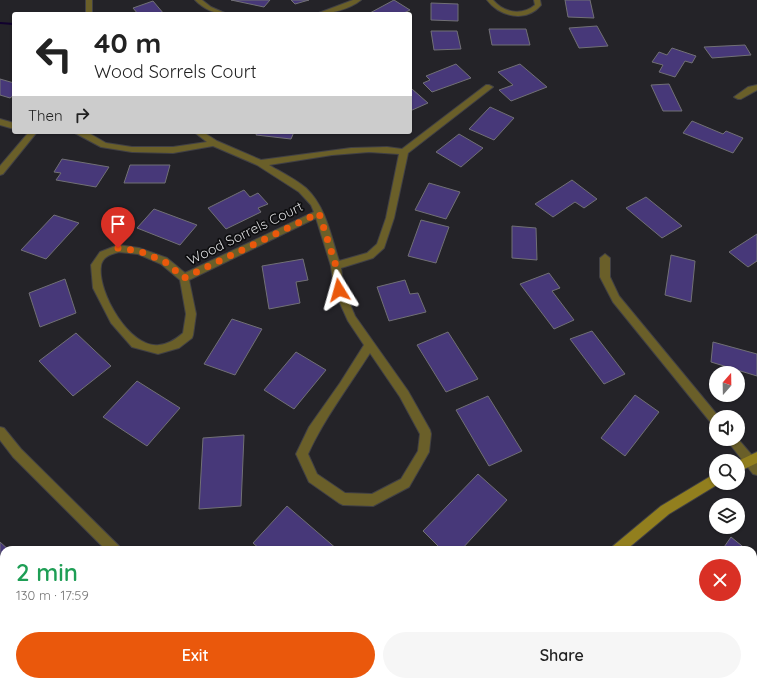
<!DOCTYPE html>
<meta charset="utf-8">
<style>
:root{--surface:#fff;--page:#f6f6f6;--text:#222;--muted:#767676;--accent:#ea580c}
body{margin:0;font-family:Quicksand,sans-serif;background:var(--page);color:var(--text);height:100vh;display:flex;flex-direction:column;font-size:15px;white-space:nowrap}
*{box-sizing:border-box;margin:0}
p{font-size:13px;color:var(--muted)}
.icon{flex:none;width:22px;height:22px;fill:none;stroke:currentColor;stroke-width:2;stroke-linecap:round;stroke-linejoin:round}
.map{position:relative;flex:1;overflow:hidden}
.side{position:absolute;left:0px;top:546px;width:757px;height:140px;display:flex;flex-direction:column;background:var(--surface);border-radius:12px 12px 0 0;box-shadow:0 1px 3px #0004}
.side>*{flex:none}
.guide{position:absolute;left:12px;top:12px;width:400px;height:122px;border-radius:4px;box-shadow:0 1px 3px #0004;background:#fff;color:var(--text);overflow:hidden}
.needle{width:26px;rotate:20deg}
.fabs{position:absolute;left:709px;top:366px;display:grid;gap:8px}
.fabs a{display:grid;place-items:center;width:36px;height:36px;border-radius:50%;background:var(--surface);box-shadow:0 1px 3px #0004;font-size:20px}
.pin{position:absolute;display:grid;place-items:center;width:34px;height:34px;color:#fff;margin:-41px -17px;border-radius:50% 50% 50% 0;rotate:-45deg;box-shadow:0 0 4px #0007}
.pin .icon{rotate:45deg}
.me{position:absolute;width:44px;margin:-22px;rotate:352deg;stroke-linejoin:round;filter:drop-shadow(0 0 3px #0008)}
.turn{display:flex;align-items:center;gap:14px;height:84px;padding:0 16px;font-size:18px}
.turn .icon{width:52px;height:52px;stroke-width:2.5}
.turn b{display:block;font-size:28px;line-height:34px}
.then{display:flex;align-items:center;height:38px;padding:0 16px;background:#0003;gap:8px;font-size:15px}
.round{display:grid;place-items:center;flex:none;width:42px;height:42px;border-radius:21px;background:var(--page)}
.overview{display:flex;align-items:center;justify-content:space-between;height:68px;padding:0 16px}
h1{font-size:24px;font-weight:600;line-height:30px;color:#1e9e55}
.cta{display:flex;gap:8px;margin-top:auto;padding:8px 16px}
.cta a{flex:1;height:46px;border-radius:24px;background:var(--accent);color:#fff;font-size:16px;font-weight:600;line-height:46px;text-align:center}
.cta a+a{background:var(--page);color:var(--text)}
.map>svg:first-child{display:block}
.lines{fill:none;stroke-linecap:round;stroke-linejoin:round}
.stream{fill:#11012e;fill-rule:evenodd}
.building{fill:#473879;stroke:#717075}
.street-casing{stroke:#414045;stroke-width:2}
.secondary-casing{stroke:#414045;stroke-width:2}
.street{fill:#6a5f29;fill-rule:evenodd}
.secondary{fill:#927f1e;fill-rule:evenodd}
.route{stroke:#ea580c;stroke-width:7;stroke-dasharray:0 12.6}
.labels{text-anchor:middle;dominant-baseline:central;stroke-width:3.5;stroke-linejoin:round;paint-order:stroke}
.street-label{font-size:14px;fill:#d9d9db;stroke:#0d0d0f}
</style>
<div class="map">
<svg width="757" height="686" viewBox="0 0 757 686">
<rect width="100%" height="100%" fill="#242328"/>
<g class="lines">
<path class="stream" d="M 0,22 L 14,23 L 14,25 L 0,24 Z"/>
</g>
<path class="building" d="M 231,0 L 270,0 L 264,7 Z
M 291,0 L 309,0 L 295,4 Z
M 394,0 L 410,10 L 402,14 L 368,14 Z
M 565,0 L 590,0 L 594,18 L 568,17 Z
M 153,1 L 164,14 L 138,14 L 133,8 Z
M 431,3 L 458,4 L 458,21 L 431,20 Z
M 597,26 L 608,46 L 579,48 L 569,28 Z
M 489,29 L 526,29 L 530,45 L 492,45 Z
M 431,31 L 457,31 L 461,49 L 434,50 Z
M 745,45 L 751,55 L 712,58 L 704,47 Z
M 672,48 L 696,56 L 692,63 L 685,61 L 675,77 L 659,72 L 663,65 L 652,62 L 659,52 L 667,55 Z
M 456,64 L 471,78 L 432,92 L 423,83 L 430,80 L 426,76 Z
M 520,64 L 547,87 L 511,101 L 499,90 L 513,85 L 498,72 Z
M 0,79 L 14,83 L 14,95 L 10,98 L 0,95 Z
M 669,84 L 682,111 L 663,111 L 651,85 Z
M 412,89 L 428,103 L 410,111 L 410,90 Z
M 490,107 L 514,118 L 494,140 L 469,129 Z
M 692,121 L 723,134 L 726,131 L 743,138 L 733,153 L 683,133 Z
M 257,132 L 294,132 L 291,139 L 256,135 Z
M 459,134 L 483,148 L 461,167 L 436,152 Z
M 62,159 L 109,167 L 96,187 L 56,180 L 61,173 L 54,172 Z
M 130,165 L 170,165 L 165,183 L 124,183 Z
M 572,180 L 597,199 L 584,208 L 575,202 L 553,217 L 535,204 Z
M 429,183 L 460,192 L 446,219 L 415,210 Z
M 244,190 L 250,197 L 258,193 L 268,204 L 258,208 L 261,212 L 226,229 L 208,208 Z
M 646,197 L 682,226 L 662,238 L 626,208 Z
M 154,209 L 197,225 L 180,245 L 137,228 Z
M 54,215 L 79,223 L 46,259 L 21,250 Z
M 421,220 L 449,227 L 436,263 L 408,256 Z
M 512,226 L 536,228 L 537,260 L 512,258 Z
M 757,234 L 757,261 L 748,267 L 729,252 Z
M 671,255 L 695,261 L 691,302 L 665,295 Z
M 303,259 L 308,280 L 296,282 L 300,303 L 269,309 L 262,266 Z
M 549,273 L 560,288 L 552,291 L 574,320 L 554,329 L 520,284 Z
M 65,279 L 76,313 L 40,327 L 29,293 Z
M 405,280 L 410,294 L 418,293 L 426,312 L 389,321 L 377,287 Z
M 232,319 L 262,329 L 235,375 L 204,364 Z
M 592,331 L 625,374 L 604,384 L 570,339 Z
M 448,332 L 478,379 L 446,392 L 417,345 Z
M 76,333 L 111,366 L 73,396 L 39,361 Z
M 713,342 L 757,354 L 757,376 L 711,362 Z
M 296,352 L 326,370 L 294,409 L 264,390 Z
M 137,381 L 180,408 L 147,446 L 103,417 Z
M 635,395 L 659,412 L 625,456 L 601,438 Z
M 488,396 L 522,451 L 489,466 L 456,410 Z
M 244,435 L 241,506 L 199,509 L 203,438 Z
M 478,474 L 507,500 L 461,550 L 442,550 L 423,531 Z
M 287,506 L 338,550 L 261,550 L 253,543 Z
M 731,537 L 747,550 L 722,550 Z
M 0,542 L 9,550 L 4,550 L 4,586 L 0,590 Z
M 753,555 L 757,558 L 757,589 L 755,588 L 753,591 Z
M 91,682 L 130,682 L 136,686 L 88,686 Z"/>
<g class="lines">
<g class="street-casing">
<path id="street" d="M 86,0 L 92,0 L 92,14 L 86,14 Z
M 195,0 L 202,0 L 211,7 L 227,14 C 215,14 204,9 195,0 Z
M 353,0 L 361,0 C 350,9 330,14 316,14 Z
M 487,0 L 493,0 C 504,13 522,16 535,5 L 534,0 L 540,0 L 541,5 C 526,23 500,17 487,0 Z
M 486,85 L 489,85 L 493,87 L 408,153 L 394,218 L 384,248 L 373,258 L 341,268 L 344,290 L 355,316 L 408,391 L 430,430 L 431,434 L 429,452 L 409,487 L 373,506 L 343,505 L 339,503 L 309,482 L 296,454 L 309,427 L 340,383 L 364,345 L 348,321 L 334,290 L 331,266 L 316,218 L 189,280 L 196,314 L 193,335 L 192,338 L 179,348 L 158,354 L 132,347 L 111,323 L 93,288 L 91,265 L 100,252 L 118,245 L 139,248 L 167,258 L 185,273 L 314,212 L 311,205 L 299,192 L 257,165 L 213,146 L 173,153 L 132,152 L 101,147 L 73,132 L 87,132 L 106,143 L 132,147 L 173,147 L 207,142 L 194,132 L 203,132 L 217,141 L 261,160 L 351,148 L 387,147 L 402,149 ZM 369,152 L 399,154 L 386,218 L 377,244 L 367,253 L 339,261 C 331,236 326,207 306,188 C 295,179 281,172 269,165 L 332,155 ZM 119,252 L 138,254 L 161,264 L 180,280 L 186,314 L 183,333 C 176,339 169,344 159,345 C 130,349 97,292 101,266 C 102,257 111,254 119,252 ZM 370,353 L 400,397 L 420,434 L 418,451 L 401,479 L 372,494 L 345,493 L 317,474 L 308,454 C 324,419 349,386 370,353 Z
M 757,85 L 757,90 L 741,99 L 738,99 L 734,97 L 748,87 Z
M 0,119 L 14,123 L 14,129 L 0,125 Z
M 29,132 L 37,132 L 3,174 L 0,175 L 0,166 Z
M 605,254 L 610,258 L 610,277 L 619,296 L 719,417 L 716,417 L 716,426 L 712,424 L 613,302 L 600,277 L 600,258 Z
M 0,427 L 4,428 L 21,449 L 119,546 L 121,550 L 106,550 L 13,457 L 0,440 Z
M 726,439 L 738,439 L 757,461 L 757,475 L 753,474 Z
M 4,680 L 4,682 L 19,682 L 17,686 L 1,686 Z
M 248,682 L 264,682 L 266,686 L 250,686 Z"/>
</g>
<g class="secondary-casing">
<path id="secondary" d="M 757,452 L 757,463 L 738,472 L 738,461 Z
M 716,473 L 716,483 L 720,483 L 669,514 L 626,550 L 611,550 L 613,546 L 661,506 Z
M 467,682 L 483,682 L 481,686 L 465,686 Z"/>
</g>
<use href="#street" class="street"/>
<use href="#secondary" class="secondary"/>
</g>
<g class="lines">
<path class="route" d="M 118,248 L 139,251 L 164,261 L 184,278 L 319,213 L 336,266 L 339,290"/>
</g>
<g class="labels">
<g class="street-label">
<text transform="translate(245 233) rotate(-26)">Wood Sorrels Court</text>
</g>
</g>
</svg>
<div class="fabs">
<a><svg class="needle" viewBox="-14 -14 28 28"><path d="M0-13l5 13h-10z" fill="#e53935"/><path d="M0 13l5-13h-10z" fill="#767676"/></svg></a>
<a><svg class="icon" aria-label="sound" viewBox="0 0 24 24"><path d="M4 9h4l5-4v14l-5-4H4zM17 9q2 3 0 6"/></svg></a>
<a><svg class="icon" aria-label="search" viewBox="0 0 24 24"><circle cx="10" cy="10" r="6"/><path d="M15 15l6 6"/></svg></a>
<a><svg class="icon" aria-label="layers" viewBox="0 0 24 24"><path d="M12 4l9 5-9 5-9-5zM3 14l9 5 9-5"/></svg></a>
</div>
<div class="pin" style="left:118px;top:248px;background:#d93025"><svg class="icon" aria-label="arrive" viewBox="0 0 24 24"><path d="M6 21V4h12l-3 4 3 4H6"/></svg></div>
<svg class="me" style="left:339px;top:290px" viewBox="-20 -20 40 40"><path d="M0-17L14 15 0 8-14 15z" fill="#ea580c" stroke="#fff" stroke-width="4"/></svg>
<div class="guide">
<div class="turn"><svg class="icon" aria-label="left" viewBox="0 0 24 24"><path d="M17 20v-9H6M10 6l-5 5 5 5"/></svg><div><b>40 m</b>Wood Sorrels Court</div></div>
<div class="then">Then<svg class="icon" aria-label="right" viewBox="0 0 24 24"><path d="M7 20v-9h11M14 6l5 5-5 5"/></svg></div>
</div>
<section class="side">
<div class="overview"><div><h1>2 min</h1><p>130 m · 17:59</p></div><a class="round" style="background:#d93025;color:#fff"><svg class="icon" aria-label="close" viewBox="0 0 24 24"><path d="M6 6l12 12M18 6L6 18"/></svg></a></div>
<div class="cta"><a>Exit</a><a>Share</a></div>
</section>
</div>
